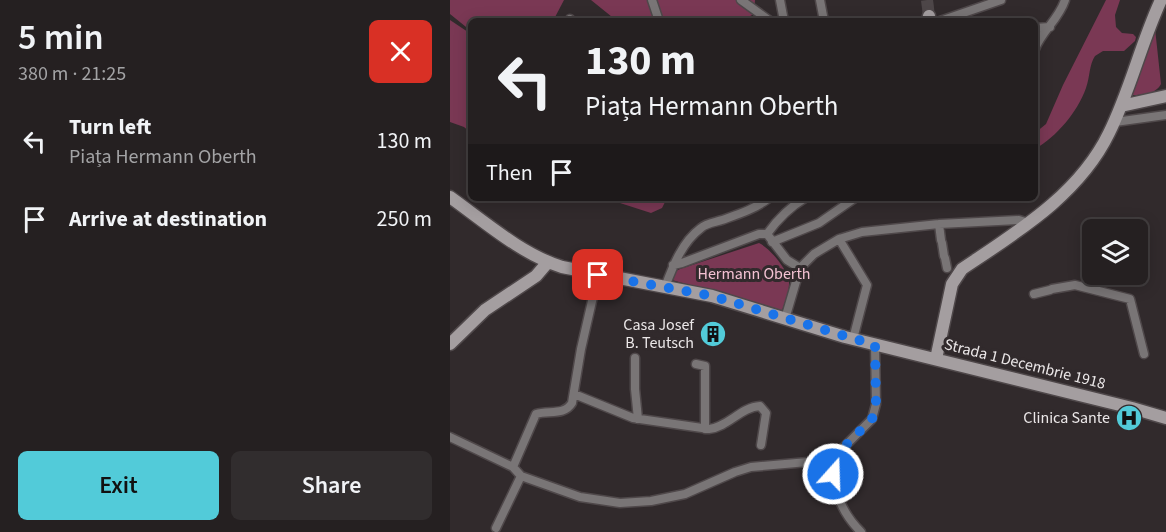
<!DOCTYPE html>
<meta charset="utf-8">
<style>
:root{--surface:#252021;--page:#312d2e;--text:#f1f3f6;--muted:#a3a3a5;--line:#423e3f;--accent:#52cbd9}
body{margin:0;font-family:"Source Sans 3",sans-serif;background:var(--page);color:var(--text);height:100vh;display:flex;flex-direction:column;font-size:22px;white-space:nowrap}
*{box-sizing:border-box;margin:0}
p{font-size:20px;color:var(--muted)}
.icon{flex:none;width:33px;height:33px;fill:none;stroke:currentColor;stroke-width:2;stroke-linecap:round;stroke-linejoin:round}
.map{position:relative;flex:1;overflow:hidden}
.details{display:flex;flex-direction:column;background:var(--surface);width:450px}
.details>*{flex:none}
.guide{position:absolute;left:18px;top:18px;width:570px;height:183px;border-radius:9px;box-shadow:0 3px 15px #0003,0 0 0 2px var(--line);background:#252021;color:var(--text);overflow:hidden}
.tools{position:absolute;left:632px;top:219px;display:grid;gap:12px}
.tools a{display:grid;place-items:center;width:66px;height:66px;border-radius:9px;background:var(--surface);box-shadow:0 3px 15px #0003,0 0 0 2px var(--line);font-size:30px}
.pin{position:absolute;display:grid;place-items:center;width:51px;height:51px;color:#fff;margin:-26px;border-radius:12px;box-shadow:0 3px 9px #0006}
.me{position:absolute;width:66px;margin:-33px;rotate:20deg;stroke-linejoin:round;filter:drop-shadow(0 0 4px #0008)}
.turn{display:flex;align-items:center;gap:21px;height:126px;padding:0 18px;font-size:27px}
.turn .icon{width:78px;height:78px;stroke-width:2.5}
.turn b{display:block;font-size:42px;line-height:51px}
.then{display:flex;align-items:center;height:57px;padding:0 18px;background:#0003;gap:12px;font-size:22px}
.round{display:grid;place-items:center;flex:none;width:63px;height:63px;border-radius:9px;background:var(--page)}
.overview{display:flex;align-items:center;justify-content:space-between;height:102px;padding:0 18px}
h1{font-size:36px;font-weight:600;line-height:45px}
.action{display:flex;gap:12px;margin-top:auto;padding:12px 18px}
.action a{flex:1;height:69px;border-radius:9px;background:var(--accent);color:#111;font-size:24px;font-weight:600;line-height:69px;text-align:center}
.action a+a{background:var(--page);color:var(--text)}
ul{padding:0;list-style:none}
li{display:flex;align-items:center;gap:18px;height:78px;padding:0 18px}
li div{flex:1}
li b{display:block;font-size:22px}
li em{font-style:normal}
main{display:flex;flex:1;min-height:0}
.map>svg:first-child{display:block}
.green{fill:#7a3854}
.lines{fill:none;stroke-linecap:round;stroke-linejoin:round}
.secondary-tunnel{stroke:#4d4648;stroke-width:12;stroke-dasharray:12 6;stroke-linecap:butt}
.street-casing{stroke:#4f484a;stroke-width:11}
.secondary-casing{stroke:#4f484a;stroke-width:15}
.street{stroke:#797576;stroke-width:8}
.secondary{stroke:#a49ea0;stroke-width:12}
.route{stroke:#1a73e8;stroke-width:10;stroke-dasharray:0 18}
.labels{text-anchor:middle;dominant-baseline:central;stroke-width:6;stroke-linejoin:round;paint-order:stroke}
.park-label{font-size:16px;fill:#f4c2d3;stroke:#312a2c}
.poi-label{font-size:16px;fill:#ebe7e8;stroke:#312a2c;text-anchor:end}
.street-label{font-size:16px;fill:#ebe7e8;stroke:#312a2c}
</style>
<main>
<section class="details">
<div class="overview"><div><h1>5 min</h1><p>380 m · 21:25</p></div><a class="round" style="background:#d93025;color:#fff"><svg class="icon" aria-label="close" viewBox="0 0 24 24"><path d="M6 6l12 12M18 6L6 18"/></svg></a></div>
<ul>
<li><svg class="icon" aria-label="left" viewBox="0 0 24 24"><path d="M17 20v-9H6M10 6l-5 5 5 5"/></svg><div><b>Turn left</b><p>Piața Hermann Oberth</p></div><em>130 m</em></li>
<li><svg class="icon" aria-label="arrive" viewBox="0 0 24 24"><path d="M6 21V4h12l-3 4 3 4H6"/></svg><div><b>Arrive at destination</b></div><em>250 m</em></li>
</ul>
<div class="action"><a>Exit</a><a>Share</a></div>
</section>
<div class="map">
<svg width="716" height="532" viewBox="0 0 716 532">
<rect width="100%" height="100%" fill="#312a2c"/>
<path class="green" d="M 0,0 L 114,0 L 103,21 L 82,18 L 81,21 L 21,21 L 21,31 L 0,14 Z
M 141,0 L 305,0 L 304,14 L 291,21 L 167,21 Z
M 656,0 L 670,0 L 665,15 L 666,27 L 672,33 L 683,34 L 686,37 L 685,41 L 674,51 L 653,51 L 645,56 C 639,65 640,77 636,88 C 627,113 607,136 585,149 L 585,133 L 596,124 L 613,85 Z
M 704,19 L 711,84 C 705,95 692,95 680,95 Z
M 0,20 L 21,34 L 21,133 L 14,127 L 0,122 Z
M 127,198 L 217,198 L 212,208 L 201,213 L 170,203 Z
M 309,243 C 320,248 340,272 339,284 C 339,293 334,303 332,311 L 222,280 L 226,271 L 230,269 Z"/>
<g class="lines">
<path class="secondary-tunnel" d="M 477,0 L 479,16"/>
<g class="street-casing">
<path id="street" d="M 202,0 L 209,21
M 291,0 L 320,21
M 330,0 L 334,21
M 370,0 L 374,21
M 119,21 L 120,19
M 490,21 L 551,0
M 585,28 L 600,27
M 585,49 C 592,31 609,19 615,0
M 665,122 L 716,115
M 489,224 L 491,240
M 389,239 L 417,285 L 403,339
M 322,242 L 369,223 L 405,198
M 492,243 L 494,256
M 495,258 L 497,268
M 223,265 L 232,263 L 309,234 L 317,234
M 350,268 L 337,260 L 317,234 C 327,220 340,207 355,198
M 215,287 C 223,266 232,242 251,228 C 256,223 266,222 272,220 C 289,214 305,209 319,198
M 602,289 L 625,285 L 680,299 L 694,354
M 584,294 L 600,290
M 335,319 L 350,268 L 364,254 L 389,239 L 412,232 L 489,224 L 569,220 L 579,223
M 185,358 L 185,389 L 188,419
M 246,364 L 255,366 L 255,429
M 124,394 L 183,418 L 259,429 C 278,427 291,407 310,406 L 316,413 L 311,445
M 0,437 L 63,467 L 71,476 L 130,497 L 170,503 L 201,501 L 235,494 L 285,472 L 301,467 L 381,460
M 381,460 L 422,419 L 426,404 L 425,345
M 381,460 C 386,491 388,509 411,532
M 63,467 L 86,414 C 99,410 114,416 122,403 L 131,349 L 148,275
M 46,528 L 71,476"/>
</g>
<g class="secondary-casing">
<path id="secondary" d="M 478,21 L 479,16
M 671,106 L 716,96
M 0,197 C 35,222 71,254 112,267 L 262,296 L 395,337 L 682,408 L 716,418
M 0,344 L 35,310 L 86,276 L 98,262
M 486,359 L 502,284 L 512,269 C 567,232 629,195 659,133 C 680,91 691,43 711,0"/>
</g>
<use href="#street" class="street"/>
<use href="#secondary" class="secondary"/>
</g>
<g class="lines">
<path class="route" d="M 148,275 L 262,296 L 425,345 L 426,405 L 422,419 L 381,460 L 383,474"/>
</g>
<defs>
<g id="building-disc" transform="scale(1.35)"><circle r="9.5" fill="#52cbd9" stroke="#312a2c"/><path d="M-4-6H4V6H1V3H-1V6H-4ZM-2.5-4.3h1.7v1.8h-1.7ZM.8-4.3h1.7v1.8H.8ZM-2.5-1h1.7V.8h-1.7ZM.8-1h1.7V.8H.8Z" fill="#111"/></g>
<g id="hospital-disc" transform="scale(1.35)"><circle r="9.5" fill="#52cbd9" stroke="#312a2c"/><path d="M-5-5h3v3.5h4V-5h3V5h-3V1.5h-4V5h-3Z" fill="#111"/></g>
</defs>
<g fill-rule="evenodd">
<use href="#building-disc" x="263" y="334"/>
<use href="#hospital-disc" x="679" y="418"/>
</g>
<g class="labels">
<g class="park-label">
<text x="304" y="274">Hermann Oberth</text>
</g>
<g class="poi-label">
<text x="244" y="325">Casa Josef<tspan x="244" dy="18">B. Teutsch</tspan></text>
<text x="660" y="418">Clinica Sante</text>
</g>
<g class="street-label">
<text transform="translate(575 364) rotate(14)">Strada 1 Decembrie 1918</text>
</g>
</g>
</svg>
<div class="tools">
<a><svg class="icon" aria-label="layers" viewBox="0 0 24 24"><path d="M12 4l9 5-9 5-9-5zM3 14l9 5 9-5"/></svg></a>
</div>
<div class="pin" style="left:148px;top:275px;background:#d93025"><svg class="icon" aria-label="arrive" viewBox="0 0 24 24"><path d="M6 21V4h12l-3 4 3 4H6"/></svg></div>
<svg class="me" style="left:383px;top:474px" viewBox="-20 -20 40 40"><circle r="17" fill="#1a73e8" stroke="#fff" stroke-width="3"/><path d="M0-11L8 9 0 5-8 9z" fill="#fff"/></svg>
<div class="guide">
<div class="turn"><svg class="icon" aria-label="left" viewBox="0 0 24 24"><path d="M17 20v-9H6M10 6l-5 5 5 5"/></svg><div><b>130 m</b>Piața Hermann Oberth</div></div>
<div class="then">Then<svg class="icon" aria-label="arrive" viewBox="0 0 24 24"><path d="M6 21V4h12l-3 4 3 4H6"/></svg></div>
</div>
</div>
</main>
